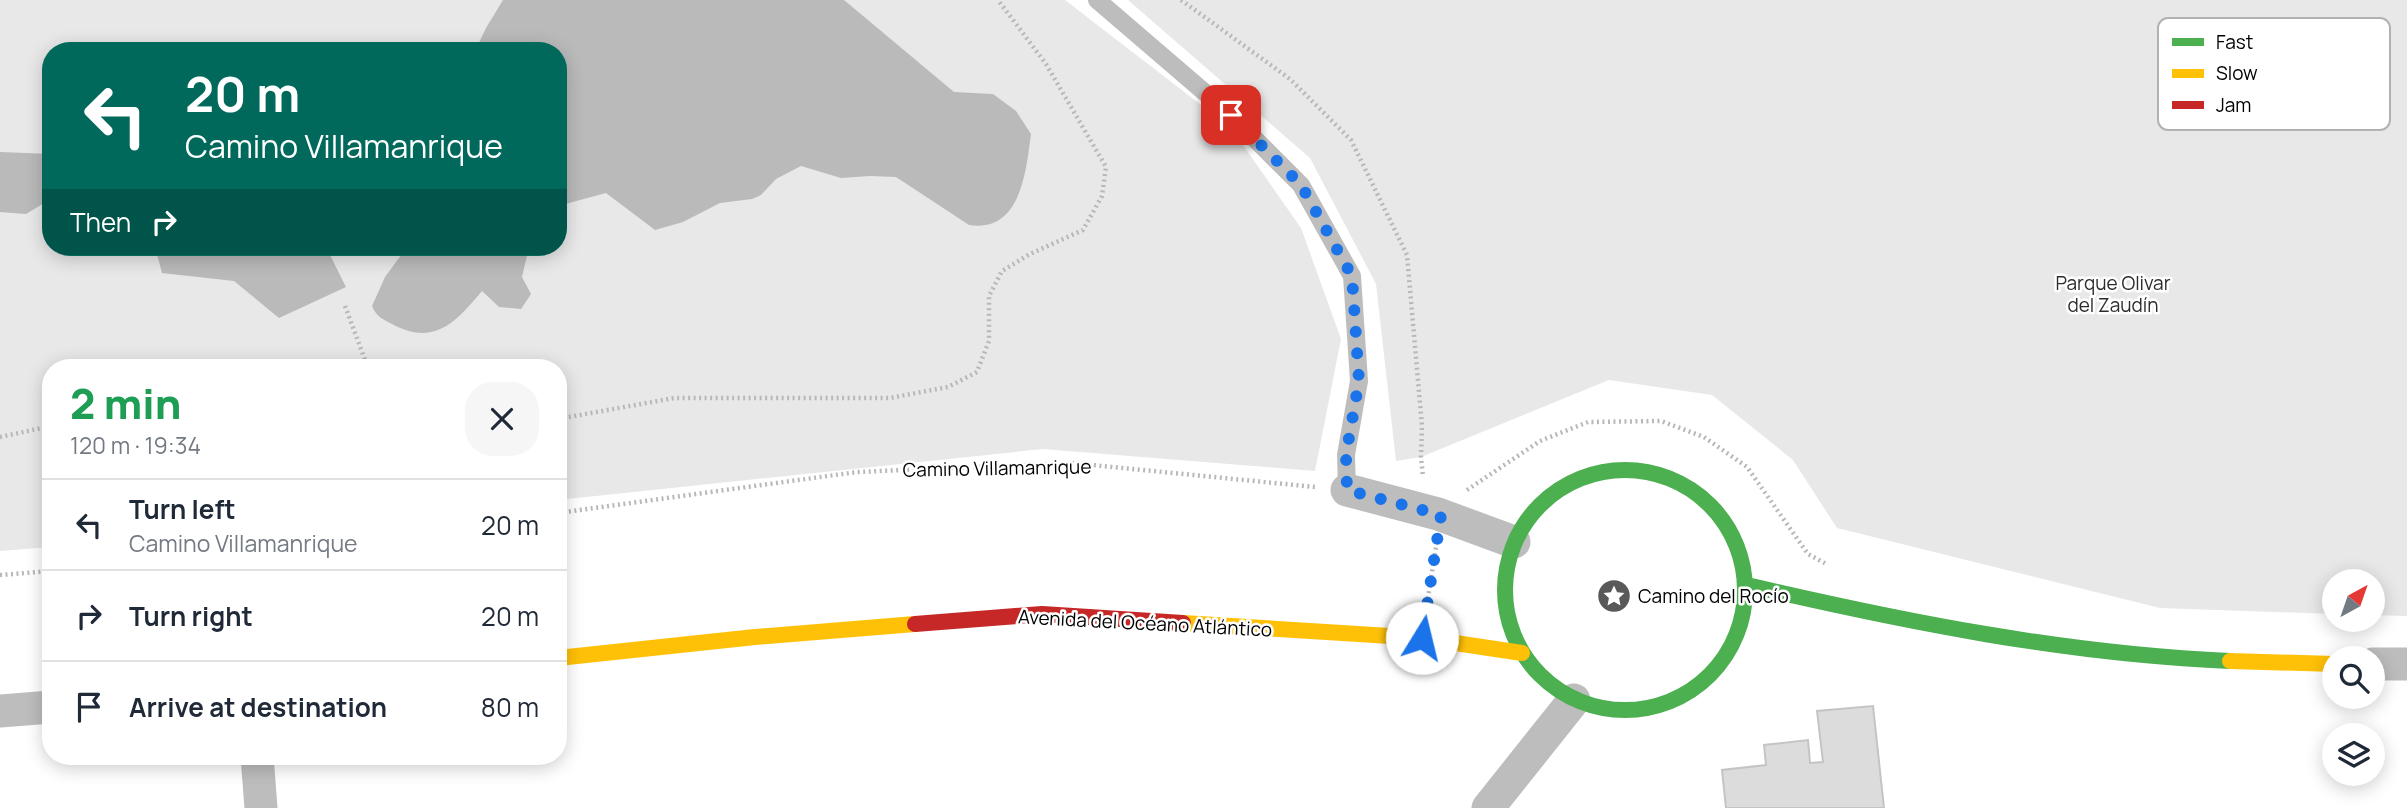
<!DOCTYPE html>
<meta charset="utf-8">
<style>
:root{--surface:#fff;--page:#f6f6f7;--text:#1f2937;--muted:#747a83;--line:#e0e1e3}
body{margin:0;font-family:Manrope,sans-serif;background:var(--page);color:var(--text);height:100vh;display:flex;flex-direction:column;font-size:26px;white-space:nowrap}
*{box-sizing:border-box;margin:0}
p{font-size:23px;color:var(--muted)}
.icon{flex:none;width:38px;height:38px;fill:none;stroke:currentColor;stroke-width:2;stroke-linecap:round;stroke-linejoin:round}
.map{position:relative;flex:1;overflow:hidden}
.side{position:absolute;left:42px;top:359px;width:525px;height:406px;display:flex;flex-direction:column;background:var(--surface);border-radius:28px;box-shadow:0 4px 18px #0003}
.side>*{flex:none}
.guide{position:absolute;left:42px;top:42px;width:525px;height:214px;border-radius:28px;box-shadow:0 4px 18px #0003;background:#00695c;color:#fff;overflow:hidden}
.needle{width:46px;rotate:40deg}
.buttons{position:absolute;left:2322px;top:569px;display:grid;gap:14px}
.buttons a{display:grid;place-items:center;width:63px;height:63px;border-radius:50%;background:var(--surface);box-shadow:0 4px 18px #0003;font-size:35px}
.pin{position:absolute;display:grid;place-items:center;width:60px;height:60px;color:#fff;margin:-30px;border-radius:14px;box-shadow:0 4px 10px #0006}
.me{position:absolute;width:77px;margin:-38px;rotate:9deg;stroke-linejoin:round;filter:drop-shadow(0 0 5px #0008)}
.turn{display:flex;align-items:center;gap:24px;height:147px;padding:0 28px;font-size:32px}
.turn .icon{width:91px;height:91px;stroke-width:2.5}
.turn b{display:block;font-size:49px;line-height:60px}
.then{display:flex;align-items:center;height:66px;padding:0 28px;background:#0003;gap:14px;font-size:26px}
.round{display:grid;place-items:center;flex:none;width:74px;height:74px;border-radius:28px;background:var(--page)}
.overview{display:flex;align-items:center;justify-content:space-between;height:119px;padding:0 28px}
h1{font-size:42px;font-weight:800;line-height:52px;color:#1e9e55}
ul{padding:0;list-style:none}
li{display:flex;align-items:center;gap:21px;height:91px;padding:0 28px;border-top:2px solid var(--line)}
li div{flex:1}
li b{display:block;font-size:26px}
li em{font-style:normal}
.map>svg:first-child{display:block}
.green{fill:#e8e8e8;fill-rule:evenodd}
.water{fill:#bababa}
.building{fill:#dcdcdc;stroke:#c4c4c4;stroke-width:2}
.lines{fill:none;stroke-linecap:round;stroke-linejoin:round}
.path{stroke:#b8b8b8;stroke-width:4.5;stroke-dasharray:2 3.5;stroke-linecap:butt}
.lane{stroke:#bdbdbd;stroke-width:18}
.street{stroke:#bdbdbd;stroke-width:33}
.fast{stroke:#4caf50;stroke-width:16}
.slow{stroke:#ffc107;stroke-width:16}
.jam{stroke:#c62828;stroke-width:16}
.route{stroke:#1a73e8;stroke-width:12;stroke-dasharray:0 21.6}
.labels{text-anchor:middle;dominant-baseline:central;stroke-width:5;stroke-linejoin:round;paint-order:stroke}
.park-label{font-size:19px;fill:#2d2d2d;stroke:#fff}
.street-label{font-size:19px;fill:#000;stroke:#fff}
.poi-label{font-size:19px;fill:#000;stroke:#fff;text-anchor:start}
.key{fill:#fff;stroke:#b2b2b2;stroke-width:2}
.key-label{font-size:19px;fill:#000}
</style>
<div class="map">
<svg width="2407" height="808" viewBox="0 0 2407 808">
<rect width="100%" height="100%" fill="#fff"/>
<path class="green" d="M 0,0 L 1065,0 L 1231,128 L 1301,228 L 1341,339 L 1315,471 L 1043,449 L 558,500 L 558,368 L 51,368 L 51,547 L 0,551 ZM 51,51 L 558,51 L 558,247 L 51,247 Z
M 1128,0 L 2407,0 L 2407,616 L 2373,615 L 2373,581 L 2334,581 L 2334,614 L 2160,608 L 1837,528 L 1793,460 L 1712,395 L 1609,380 L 1421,457 L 1396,461 L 1376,284 L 1310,158 Z"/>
<path class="water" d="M 503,0 L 844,0 L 954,92 L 993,94 L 1016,111 L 1031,134 C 1026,171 1021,233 969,225 L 896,177 L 870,176 L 841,178 L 801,166 L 776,179 L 761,195 L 752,199 L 720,203 L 683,222 L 655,230 L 606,193 L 558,206 L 558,51 L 475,51 L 486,28 Z
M 0,152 L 51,154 L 51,199 L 26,214 L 0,212 Z
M 155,247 L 320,247 L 327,249 L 346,287 L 279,318 L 234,281 L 162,273 Z
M 407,247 L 529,247 L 522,277 L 531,294 L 521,309 L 499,307 L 482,291 C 456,322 434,347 392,324 C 382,319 376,316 372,306 L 385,277 Z"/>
<path class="building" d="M 1873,706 L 1884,808 L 1726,808 L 1722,770 L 1766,765 L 1764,745 L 1808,740 L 1810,763 L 1823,762 L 1817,711 Z"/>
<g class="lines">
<path class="path" d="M 1181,0 L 1290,79 L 1351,140 L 1407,255 L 1422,426 L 1421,457 L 1423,477
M 345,306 L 368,368
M 558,419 L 674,398 L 890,398 L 948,387 L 977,372 L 989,341 L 989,296 L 1002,271 L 1030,254 L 1083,230 L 1102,196 L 1106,167 L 1046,64 L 998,0
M 0,437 L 51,426
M 1467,490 L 1540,441 L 1588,422 L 1661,421 L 1704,437 L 1747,467 L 1808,554 L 1828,565
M 558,513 L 857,472 L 1072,463 L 1315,487
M 0,575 L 51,571
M 1427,604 L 1436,547"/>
<path class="lane" d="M 1097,0 L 1231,115 L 1301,185 L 1352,276 L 1359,381 L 1346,455 L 1347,490"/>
<path class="street" d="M 1347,490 L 1438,514 L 1514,542
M 2373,664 L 2407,664
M 0,711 L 51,707
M 257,756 L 261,808
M 1488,808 L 1574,700"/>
<path class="fast" d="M1505 590a120 120 0 1 1 240 0a120 120 0 1 1-240 0Z
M 1747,585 C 1906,622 2066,654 2230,661"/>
<path class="slow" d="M 1183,623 L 1422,638 L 1522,653
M 558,658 L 755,637 L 915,624
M 2230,661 L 2334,664"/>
<path class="jam" d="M 915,624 L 1042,614 L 1183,623"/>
</g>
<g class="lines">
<path class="route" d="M 1231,115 L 1301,185 L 1352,276 L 1359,381 L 1346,455 L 1347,490 L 1441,515 L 1422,638"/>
</g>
<defs>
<g id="sight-disc" transform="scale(1.75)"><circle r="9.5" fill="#595959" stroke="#fff"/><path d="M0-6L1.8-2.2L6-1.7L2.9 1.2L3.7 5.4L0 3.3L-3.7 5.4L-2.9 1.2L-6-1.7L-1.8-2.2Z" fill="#fff"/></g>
</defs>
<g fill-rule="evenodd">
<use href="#sight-disc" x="1614" y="596"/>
</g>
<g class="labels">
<g class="park-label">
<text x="2113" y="283">Parque Olivar<tspan x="2113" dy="22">del Zaudín</tspan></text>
</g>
<g class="street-label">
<text transform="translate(997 468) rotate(-1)">Camino Villamanrique</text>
<text transform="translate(1145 623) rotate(3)">Avenida del Océano Atlántico</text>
</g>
<g class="poi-label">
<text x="1638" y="596">Camino del Rocío</text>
</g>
</g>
<rect x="2158" y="18" width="232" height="112" rx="10" class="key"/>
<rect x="2172" y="38" width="32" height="8" fill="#4caf50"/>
<rect x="2172" y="69" width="32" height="9" fill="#ffc107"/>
<rect x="2172" y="101" width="32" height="8" fill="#c62828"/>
<g class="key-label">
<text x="2216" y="49">Fast</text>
<text x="2216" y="80">Slow</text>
<text x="2216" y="112">Jam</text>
</g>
</svg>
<div class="buttons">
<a><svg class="needle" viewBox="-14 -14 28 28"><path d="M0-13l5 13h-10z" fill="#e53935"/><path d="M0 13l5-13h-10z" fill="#747a83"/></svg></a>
<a><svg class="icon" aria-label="search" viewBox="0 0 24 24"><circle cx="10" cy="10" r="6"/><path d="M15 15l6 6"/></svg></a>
<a><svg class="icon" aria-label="layers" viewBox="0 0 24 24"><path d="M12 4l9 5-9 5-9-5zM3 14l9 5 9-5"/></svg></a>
</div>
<div class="pin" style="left:1231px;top:115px;background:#d93025"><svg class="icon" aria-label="arrive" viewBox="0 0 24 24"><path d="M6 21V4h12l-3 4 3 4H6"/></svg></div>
<svg class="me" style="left:1422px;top:638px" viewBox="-20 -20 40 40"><circle r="19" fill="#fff"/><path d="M0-13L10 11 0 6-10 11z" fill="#1a73e8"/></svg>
<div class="guide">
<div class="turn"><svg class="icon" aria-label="left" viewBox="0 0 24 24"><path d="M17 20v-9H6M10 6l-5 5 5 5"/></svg><div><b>20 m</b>Camino Villamanrique</div></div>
<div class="then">Then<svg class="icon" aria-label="right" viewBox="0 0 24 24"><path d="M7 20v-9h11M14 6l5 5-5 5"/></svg></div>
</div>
<section class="side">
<div class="overview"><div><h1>2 min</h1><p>120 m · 19:34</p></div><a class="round"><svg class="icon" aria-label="close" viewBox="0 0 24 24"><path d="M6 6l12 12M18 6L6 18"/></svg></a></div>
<ul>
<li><svg class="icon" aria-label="left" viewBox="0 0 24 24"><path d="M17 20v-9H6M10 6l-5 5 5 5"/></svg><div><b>Turn left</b><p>Camino Villamanrique</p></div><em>20 m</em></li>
<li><svg class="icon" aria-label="right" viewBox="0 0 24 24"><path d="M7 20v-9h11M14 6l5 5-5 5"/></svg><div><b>Turn right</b></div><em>20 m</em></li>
<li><svg class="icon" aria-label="arrive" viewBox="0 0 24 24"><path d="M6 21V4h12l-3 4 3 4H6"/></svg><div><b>Arrive at destination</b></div><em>80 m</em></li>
</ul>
</section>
</div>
